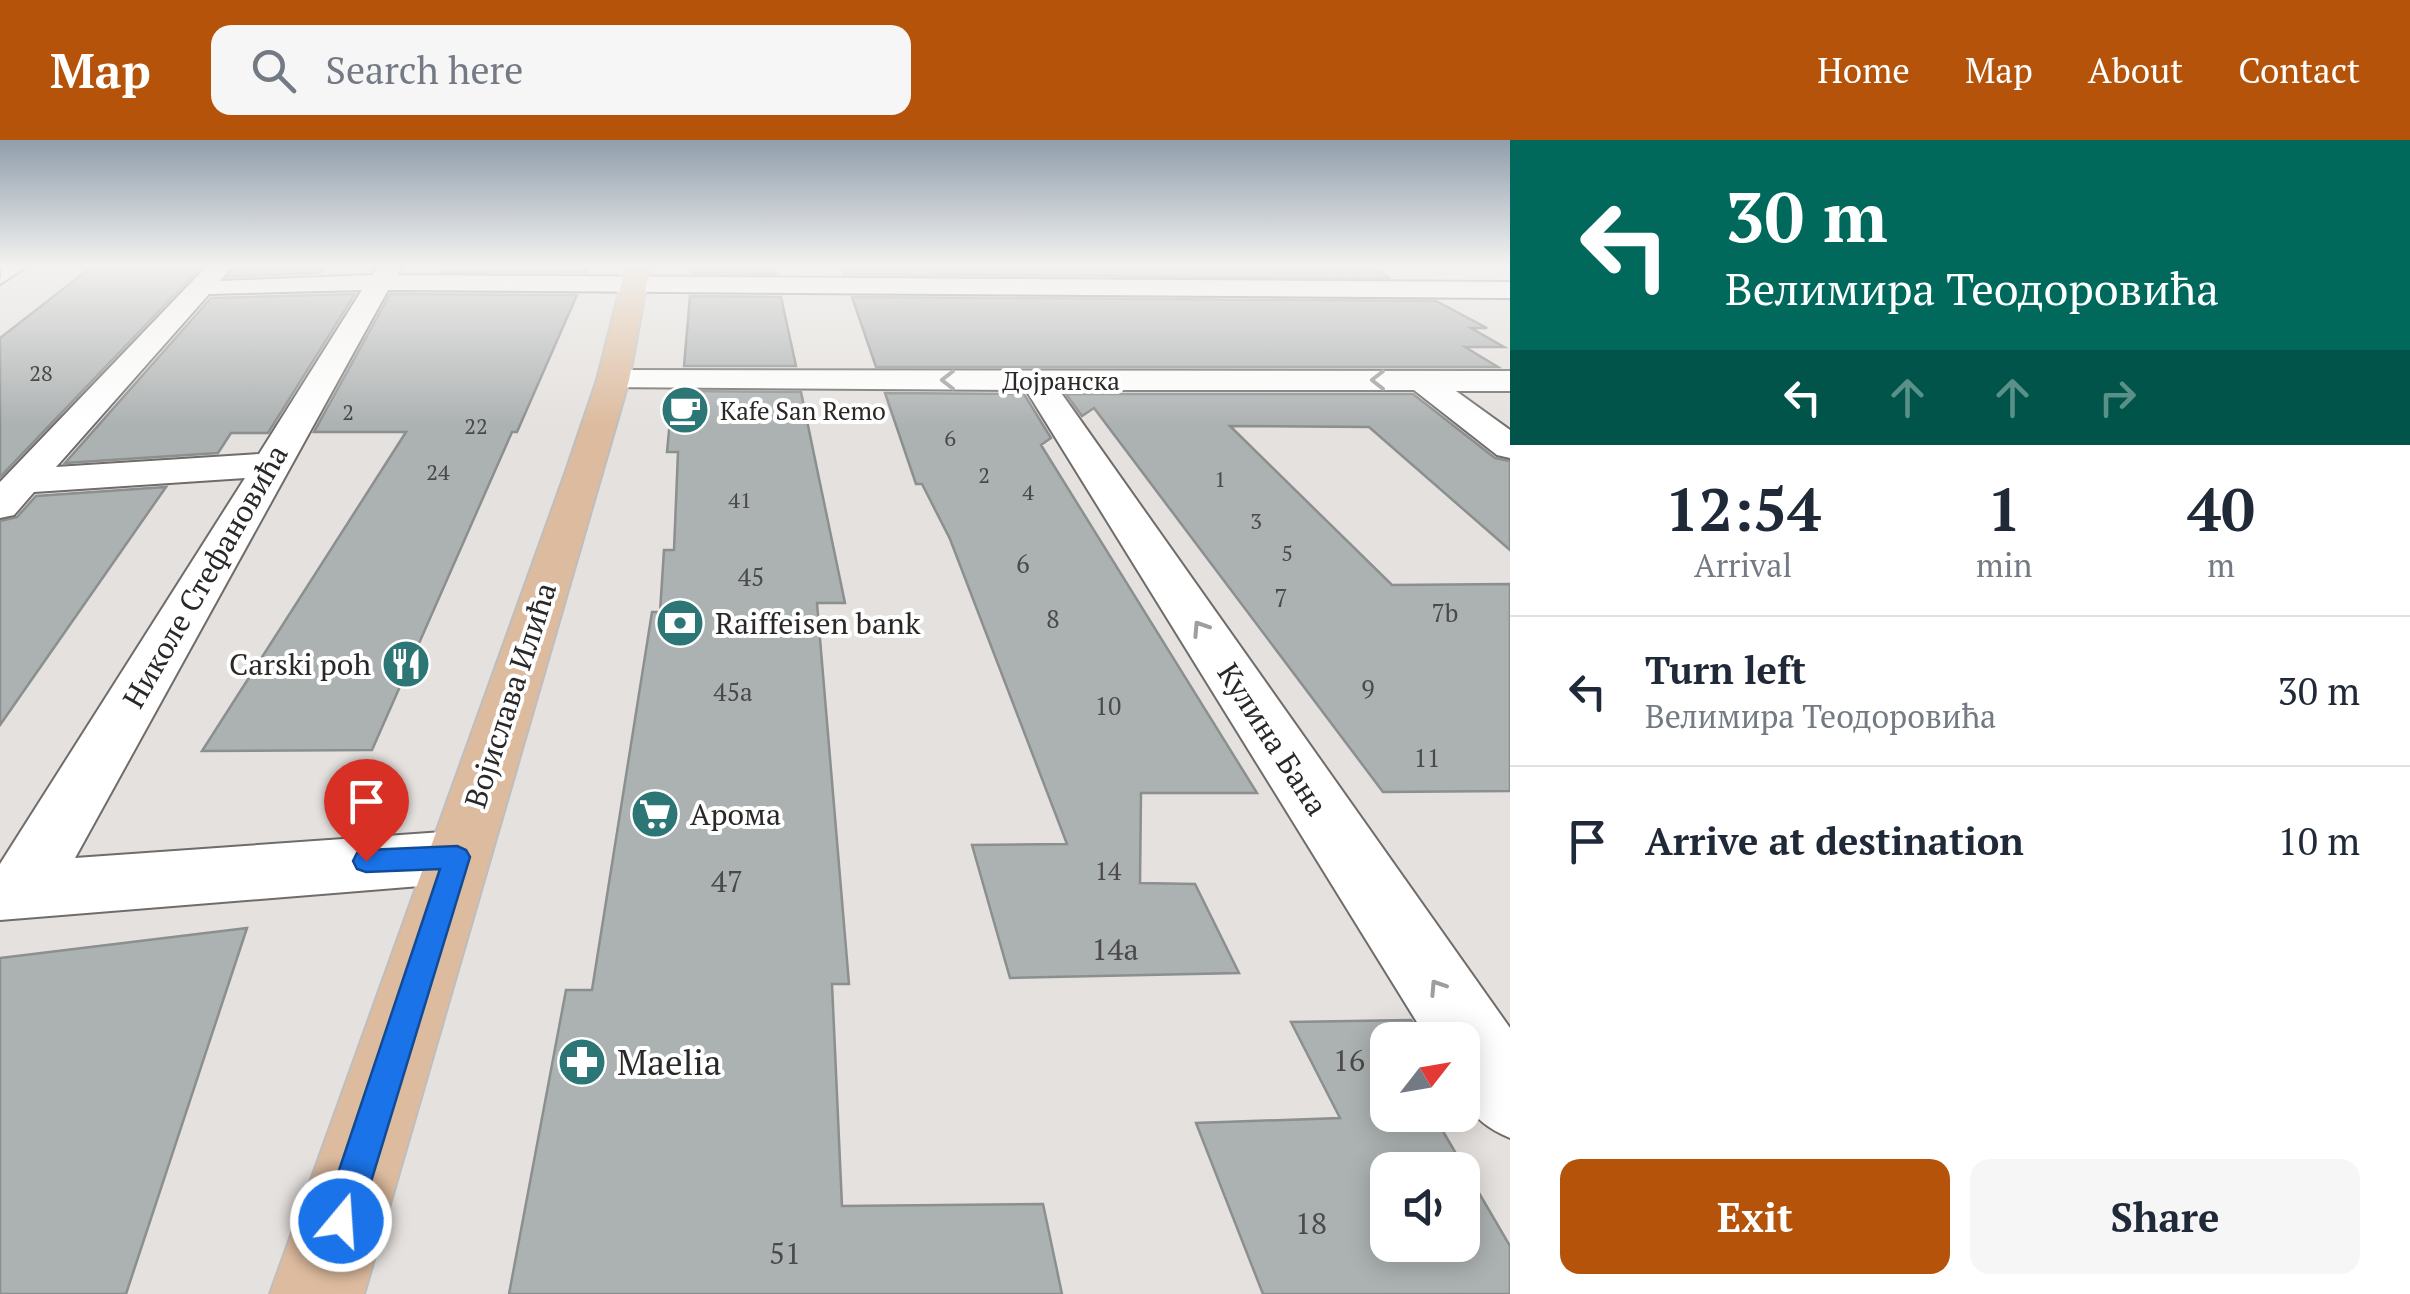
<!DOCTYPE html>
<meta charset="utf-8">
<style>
:root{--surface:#fff;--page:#f6f6f7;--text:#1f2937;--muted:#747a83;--line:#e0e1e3;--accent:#b45309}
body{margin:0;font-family:"PT Serif",serif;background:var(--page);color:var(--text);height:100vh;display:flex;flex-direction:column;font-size:38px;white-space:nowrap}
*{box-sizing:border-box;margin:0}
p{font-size:32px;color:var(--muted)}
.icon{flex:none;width:55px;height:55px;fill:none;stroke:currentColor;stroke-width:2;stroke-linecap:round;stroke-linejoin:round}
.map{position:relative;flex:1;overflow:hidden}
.sheet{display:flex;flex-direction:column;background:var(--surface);width:900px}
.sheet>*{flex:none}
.guide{background:#00695c;color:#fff;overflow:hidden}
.needle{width:65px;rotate:59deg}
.fabs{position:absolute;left:1370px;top:882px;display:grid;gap:20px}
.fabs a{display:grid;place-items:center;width:110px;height:110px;border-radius:20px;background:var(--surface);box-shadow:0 5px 25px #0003;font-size:50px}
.pin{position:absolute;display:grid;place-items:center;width:85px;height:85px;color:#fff;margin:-102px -42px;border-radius:50% 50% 50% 0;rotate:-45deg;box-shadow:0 0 10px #0007}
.pin .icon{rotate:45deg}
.me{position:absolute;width:110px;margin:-55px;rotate:18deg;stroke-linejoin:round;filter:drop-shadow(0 0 8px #0008)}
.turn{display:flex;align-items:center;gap:35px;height:210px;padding:0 50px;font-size:45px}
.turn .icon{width:130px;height:130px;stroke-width:2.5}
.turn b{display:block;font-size:70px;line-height:85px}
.lanes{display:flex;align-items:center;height:95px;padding:0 50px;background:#0003;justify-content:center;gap:50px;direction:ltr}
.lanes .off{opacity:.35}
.eta{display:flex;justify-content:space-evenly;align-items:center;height:170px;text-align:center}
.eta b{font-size:60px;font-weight:700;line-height:70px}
.primary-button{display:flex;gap:20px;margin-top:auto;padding:20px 50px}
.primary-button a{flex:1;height:115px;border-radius:20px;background:var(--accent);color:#fff;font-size:40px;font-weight:700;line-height:115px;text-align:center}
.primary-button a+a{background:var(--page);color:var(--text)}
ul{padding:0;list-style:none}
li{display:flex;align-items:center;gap:30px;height:150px;padding:0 50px;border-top:2px solid var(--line)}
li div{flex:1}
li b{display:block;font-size:38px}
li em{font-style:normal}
header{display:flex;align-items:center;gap:60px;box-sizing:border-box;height:140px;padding:0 50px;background:var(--accent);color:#fff}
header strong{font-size:48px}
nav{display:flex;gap:55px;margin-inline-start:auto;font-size:35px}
.search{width:700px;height:90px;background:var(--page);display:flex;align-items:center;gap:25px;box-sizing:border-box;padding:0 35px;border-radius:20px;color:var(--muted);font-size:38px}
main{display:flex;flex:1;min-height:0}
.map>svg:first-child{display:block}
.building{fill:#acb1b1;stroke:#8b8f8f;stroke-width:2.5;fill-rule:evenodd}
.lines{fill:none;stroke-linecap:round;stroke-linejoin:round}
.minor-casing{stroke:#6f6c69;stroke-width:4}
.major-casing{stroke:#bfbebe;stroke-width:4}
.minor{fill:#fff;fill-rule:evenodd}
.major{fill:#ddbb9e;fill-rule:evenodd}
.oneway{stroke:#9f9e9e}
.route{fill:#1a73e8;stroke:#114b97;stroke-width:2.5}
.labels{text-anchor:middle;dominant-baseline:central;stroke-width:8;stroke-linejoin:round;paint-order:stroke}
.far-number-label{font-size:22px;fill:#4a4a4a}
.far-street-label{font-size:25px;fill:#2a2827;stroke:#fff}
.far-poi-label{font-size:25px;fill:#2a2827;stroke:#fff;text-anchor:start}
.number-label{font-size:25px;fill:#4a4a4a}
.street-label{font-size:30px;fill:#2a2827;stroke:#fff}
.poi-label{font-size:30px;fill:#2a2827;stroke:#fff;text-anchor:start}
.near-number-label{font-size:30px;fill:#4a4a4a}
.near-poi-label{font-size:35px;fill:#2a2827;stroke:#fff;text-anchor:start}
</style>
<header>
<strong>Map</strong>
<div class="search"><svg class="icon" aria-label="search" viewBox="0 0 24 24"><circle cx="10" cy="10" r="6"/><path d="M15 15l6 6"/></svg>Search here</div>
<nav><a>Home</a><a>Map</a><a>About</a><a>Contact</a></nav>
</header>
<main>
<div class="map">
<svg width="1510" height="1154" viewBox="0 0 1510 1154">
<rect width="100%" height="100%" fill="#e5e1de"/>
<path class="building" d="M 94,125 L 203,125 L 0,337 L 0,198 Z
M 237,125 L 326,125 L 320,133 L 228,137 Z
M 447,125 L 590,125 L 587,132 L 442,132 Z
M 693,125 L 774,125 L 776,134 L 692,133 Z
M 840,125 L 1365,125 L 1390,138 L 844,134 Z
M 355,154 L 268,293 L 231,293 L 218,313 L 65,323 L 211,158 Z
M 390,154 L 577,155 L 517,292 L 512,292 L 372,610 L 202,611 L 406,292 L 314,292 Z
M 690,156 L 781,157 L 796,226 L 684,226 Z
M 852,157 L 1436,161 L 1487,188 L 1471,188 L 1504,207 L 1465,207 L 1498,227 L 876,227 Z
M 680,251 L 801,252 L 845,463 L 817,463 L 849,844 L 832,844 L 842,1066 L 1043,1064 L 1062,1154 L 509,1154 L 566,850 L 592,850 L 652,472 L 660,472 L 664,410 L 674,410 L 678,312 L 667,312 L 672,259 L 679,259 Z
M 885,253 L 1024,254 L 1051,298 L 1041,305 L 1257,653 L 1141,653 L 1140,743 L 1195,744 L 1239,833 L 1010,838 L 972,705 L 1067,704 L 950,399 L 922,344 L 916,344 Z
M 1066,254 L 1413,254 L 1495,318 L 1510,321 L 1510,410 L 1369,287 L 1230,286 L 1392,445 L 1510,444 L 1510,651 L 1383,652 L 1094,268 L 1082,276 Z
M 166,347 L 0,585 L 0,381 L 17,377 L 36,356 Z
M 247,788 L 126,1154 L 0,1154 L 0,818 Z
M 1411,880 L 1424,900 L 1388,900 L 1388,975 L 1462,975 L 1462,959 L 1471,976 L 1434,976 L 1510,1106 L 1510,1154 L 1263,1154 L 1196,983 L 1340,978 L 1291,882 ZM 1388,1030 L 1462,1030 L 1462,1105 L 1388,1105 Z"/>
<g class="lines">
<g class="minor-casing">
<path id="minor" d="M 29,125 L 0,144 L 2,125 Z
M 208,125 L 233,125 L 220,141 L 372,135 L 378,125 L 402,125 L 397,135 L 1510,142 L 1510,158 L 388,150 L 75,718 L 457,691 L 480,698 L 489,717 L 480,736 L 457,743 L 0,780 L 0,724 L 245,338 L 34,352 L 14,375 L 0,378 L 0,342 ZM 362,150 L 259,314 L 56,327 L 209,154 Z
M 613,230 L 1510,231 L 1510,251 L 1456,251 L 1510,290 L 1510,318 L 1497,315 L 1414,250 L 1059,250 L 1510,888 L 1510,998 C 1458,976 1462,951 1462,900 L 1428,900 L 1026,250 L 602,247 L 597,240 L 602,233 Z"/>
</g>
<g class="major-casing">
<path id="major" d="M 626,125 L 650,125 L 629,240 L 364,1154 L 270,1154 L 565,334 L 597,240 Z"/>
</g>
<use href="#minor" class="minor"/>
<use href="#major" class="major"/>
</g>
<defs><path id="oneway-chevron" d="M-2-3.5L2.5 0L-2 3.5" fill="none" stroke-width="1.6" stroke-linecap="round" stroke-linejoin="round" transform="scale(2.5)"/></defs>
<g class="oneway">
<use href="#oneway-chevron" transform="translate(948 240) rotate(-180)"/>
<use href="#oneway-chevron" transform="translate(1378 240) rotate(-180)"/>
<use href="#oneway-chevron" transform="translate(1200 488) rotate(-123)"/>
<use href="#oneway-chevron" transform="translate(1437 847) rotate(-123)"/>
</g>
<linearGradient id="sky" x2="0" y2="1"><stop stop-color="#919eac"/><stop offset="0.44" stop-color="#f3f2f0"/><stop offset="1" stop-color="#f3f2f0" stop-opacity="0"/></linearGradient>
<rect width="1510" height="286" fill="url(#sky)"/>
<path class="route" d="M 457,706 L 466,710 L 470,717 L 359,1081 L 354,1094 L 341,1100 L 328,1094 L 322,1081 L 440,729 L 366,732 L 357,729 L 353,721 L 357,713 L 366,710 Z"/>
<defs>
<g id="cafe-disc" transform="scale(2.5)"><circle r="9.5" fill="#2c7675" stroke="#fff"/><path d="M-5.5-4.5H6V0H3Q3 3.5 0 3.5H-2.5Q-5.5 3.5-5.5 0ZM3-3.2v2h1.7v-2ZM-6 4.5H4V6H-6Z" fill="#fff"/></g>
<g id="bank-disc" transform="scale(2.5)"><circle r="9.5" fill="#2c7675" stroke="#fff"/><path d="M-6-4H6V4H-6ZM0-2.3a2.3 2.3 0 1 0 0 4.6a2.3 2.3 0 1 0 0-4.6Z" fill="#fff"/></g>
<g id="restaurant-disc" transform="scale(2.5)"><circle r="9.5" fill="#2c7675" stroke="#fff"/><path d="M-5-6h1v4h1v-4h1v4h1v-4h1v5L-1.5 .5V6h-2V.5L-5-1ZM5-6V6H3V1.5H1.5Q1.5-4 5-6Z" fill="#fff"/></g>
<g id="supermarket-disc" transform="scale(2.5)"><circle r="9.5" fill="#2c7675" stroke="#fff"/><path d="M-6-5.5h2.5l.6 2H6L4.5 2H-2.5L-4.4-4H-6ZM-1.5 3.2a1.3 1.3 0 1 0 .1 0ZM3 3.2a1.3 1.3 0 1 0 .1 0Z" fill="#fff"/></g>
<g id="pharmacy-disc" transform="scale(2.5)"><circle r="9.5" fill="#2c7675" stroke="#fff"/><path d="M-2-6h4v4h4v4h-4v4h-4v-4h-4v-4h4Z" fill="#fff"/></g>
</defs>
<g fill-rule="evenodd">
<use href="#cafe-disc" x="685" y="270"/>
<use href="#bank-disc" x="680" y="483"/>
<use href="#restaurant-disc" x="406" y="524"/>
<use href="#supermarket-disc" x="655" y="674"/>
<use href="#pharmacy-disc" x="582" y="922"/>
</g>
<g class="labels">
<g class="far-number-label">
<text x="41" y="232">28</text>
<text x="348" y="271">2</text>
<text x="476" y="285">22</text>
<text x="950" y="297">6</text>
<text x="438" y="331">24</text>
<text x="984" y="334">2</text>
<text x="1220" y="338">1</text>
<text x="1028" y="351">4</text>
<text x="740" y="359">41</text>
<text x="1256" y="380">3</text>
<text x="1287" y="412">5</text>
</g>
<g class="far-street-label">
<text x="1061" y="240">Дојранска</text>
</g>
<g class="far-poi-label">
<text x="720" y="270">Kafe San Remo</text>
</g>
<g class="number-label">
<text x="1023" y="423">6</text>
<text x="751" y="436">45</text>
<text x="1281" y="457">7</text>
<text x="1445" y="472">7b</text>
<text x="1053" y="478">8</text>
<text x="1368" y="548">9</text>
<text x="733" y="551">45a</text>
<text x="1108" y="565">10</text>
<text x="1427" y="617">11</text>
<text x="1108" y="730">14</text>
</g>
<g class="street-label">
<text transform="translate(205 436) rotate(-60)">Николе Стефановића</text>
<text transform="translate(510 555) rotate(-72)">Војислава Илића</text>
<text transform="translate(1273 599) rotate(57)">Кулина Бана</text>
</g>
<g class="poi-label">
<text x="715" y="483">Raiffeisen bank</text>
<text x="371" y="524" text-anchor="end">Carski poh</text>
<text x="690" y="674">Арома</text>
</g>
<g class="near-number-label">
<text x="727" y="741">47</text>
<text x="1115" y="809">14a</text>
<text x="1349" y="920">16</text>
<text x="1311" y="1083">18</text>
<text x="785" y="1113">51</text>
</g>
<g class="near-poi-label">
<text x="617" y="922">Maelia</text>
</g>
</g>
</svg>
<div class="fabs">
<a><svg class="needle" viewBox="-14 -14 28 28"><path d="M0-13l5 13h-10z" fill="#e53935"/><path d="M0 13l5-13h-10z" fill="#747a83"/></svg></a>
<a><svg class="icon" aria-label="sound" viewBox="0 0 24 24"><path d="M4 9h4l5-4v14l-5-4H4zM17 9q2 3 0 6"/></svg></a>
</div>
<div class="pin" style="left:366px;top:721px;background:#d93025"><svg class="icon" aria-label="arrive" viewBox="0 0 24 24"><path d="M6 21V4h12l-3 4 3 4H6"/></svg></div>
<svg class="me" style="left:341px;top:1081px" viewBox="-20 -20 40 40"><circle r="17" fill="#1a73e8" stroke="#fff" stroke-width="3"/><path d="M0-11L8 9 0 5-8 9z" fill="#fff"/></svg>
</div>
<section class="sheet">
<div class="guide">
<div class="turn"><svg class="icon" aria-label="left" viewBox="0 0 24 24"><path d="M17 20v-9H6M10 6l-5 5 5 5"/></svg><div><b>30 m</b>Велимира Теодоровића</div></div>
<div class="lanes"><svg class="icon" aria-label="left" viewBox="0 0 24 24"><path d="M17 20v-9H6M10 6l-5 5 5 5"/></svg><svg class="icon off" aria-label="ahead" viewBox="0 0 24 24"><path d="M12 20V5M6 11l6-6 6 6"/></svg><svg class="icon off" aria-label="ahead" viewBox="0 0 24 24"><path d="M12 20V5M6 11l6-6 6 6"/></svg><svg class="icon off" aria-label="right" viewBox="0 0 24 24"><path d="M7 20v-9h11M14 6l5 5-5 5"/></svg></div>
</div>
<div class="eta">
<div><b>12:54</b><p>Arrival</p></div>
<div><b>1</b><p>min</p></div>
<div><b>40</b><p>m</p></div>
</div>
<ul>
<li><svg class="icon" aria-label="left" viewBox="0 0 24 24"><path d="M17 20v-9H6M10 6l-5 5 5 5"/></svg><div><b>Turn left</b><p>Велимира Теодоровића</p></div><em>30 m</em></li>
<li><svg class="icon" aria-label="arrive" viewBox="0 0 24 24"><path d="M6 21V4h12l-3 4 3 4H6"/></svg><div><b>Arrive at destination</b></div><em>10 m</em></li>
</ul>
<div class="primary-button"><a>Exit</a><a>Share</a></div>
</section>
</main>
